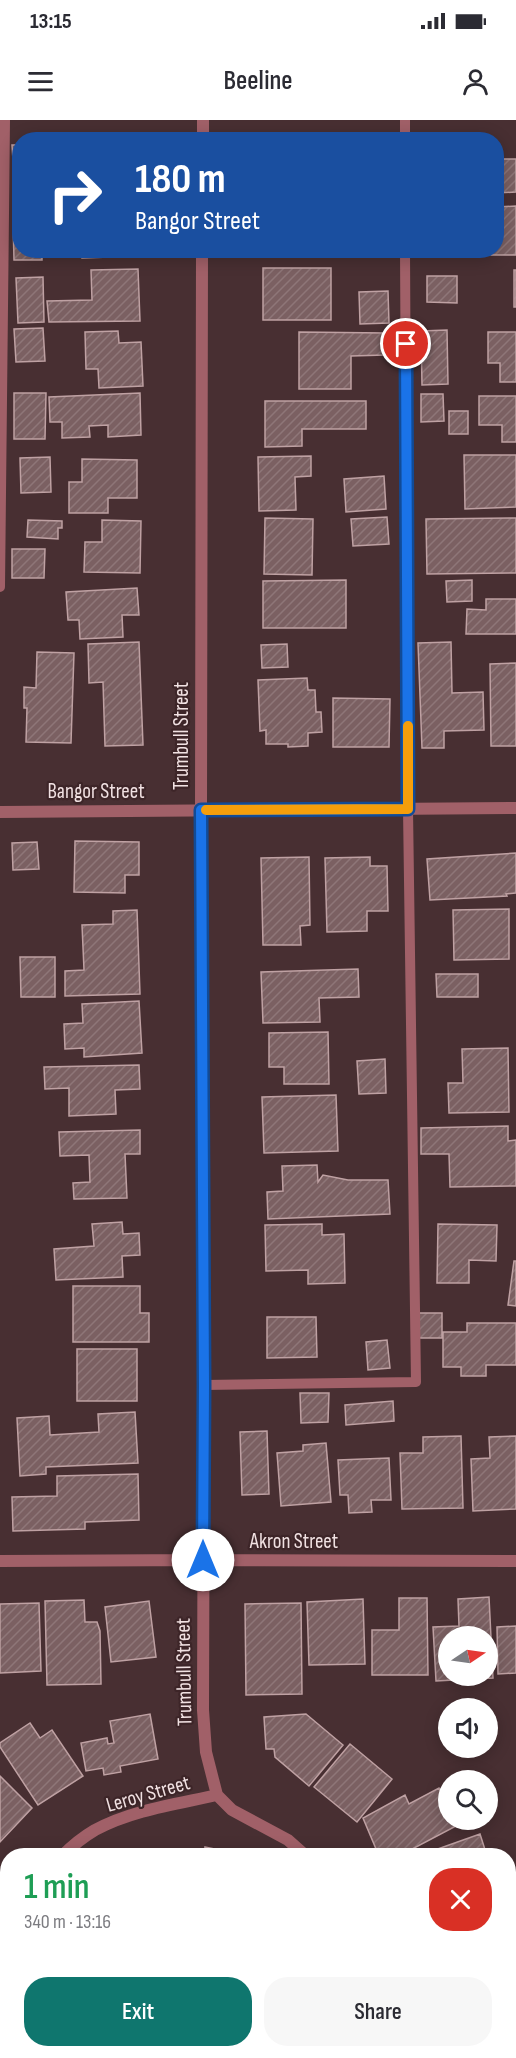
<!DOCTYPE html>
<meta charset="utf-8">
<style>
:root{--surface:#fff;--page:#f7f7f7;--text:#2b2b33;--muted:#7c7c81;--accent:#0f766e}
body{margin:0;font-family:"Sofia Sans Condensed",sans-serif;background:var(--page);color:var(--text);height:100vh;display:flex;flex-direction:column;font-size:22px;white-space:nowrap}
*{box-sizing:border-box;margin:0}
p{font-size:20px;color:var(--muted)}
.icon{flex:none;width:33px;height:33px;fill:none;stroke:currentColor;stroke-width:2;stroke-linecap:round;stroke-linejoin:round}
.map{position:relative;flex:1;overflow:hidden}
.panel{position:absolute;left:0px;top:1728px;width:516px;height:210px;display:flex;flex-direction:column;background:var(--surface);border-radius:24px 24px 0 0;box-shadow:0 3px 15px #0003}
.panel>*{flex:none}
.banner{position:absolute;left:12px;top:12px;width:492px;height:126px;border-radius:24px;box-shadow:0 3px 15px #0003;background:#1a4fa0;color:#fff;overflow:hidden}
.needle{width:39px;rotate:77deg}
.fabs{position:absolute;left:438px;top:1506px;display:grid;gap:12px}
.fabs a{display:grid;place-items:center;width:60px;height:60px;border-radius:50%;background:var(--surface);box-shadow:0 3px 15px #0003;font-size:30px}
.pin{position:absolute;display:grid;place-items:center;width:51px;height:51px;color:#fff;margin:-26px;border:3px solid #fff;border-radius:50%;box-shadow:0 2px 6px #0007}
.me{position:absolute;width:66px;margin:-33px;rotate:0deg;stroke-linejoin:round;filter:drop-shadow(0 0 4px #0008)}
.turn{display:flex;align-items:center;gap:21px;height:126px;padding:0 24px;font-size:27px}
.turn .icon{width:78px;height:78px;stroke-width:2.5}
.turn b{display:block;font-size:42px;line-height:51px}
.round{display:grid;place-items:center;flex:none;width:63px;height:63px;border-radius:24px;background:var(--page)}
.overview{display:flex;align-items:center;justify-content:space-between;height:102px;padding:0 24px}
h1{font-size:36px;font-weight:600;line-height:45px;color:#1e9e55}
.cta{display:flex;gap:12px;margin-top:auto;padding:12px 24px}
.cta a{flex:1;height:69px;border-radius:24px;background:var(--accent);color:#fff;font-size:24px;font-weight:600;line-height:69px;text-align:center}
.cta a+a{background:var(--page);color:var(--text)}
.status{display:flex;justify-content:space-between;align-items:center;height:42px;padding:0 30px;background:var(--surface);direction:ltr}
.status svg{height:16px;fill:currentColor}
header{display:flex;justify-content:space-between;align-items:center;height:78px;padding:0 24px;background:var(--surface);font-size:27px;font-weight:600}
.map>svg:first-child{display:block}
.building{fill:url(#building-hatch);stroke:#bfa1a3;stroke-width:1.5;fill-rule:evenodd}
.lines{fill:none;stroke-linecap:round;stroke-linejoin:round}
.service{stroke:#a16068;stroke-width:10}
.minor{stroke:#a16068;stroke-width:12}
.route-casing{stroke:#114b97;stroke-width:15}
.route{stroke:#1a73e8;stroke-width:10}
.slow{stroke:#f59e0b;stroke-width:10}
.labels{text-anchor:middle;dominant-baseline:central;stroke-width:4.5;stroke-linejoin:round;paint-order:stroke}
.street-label{font-size:21px;fill:#f1e1e2;stroke:#3d2528}
</style>
<div class="status"><b>13:15</b><svg viewBox="0 0 49 12"><path d="M0 12V9h3v3zM5 12V6h3v6zM10 12V3h3v9zM15 12V0h3v12zM26 1h20v11H26zM47 4h2v5h-2z"/></svg></div>
<header><svg class="icon" aria-label="menu" viewBox="0 0 24 24"><path d="M4 6h16M4 12h16M4 18h16"/></svg>Beeline<svg class="icon" aria-label="person" viewBox="0 0 24 24"><circle cx="12" cy="8" r="4"/><path d="M4 21q1-7 8-7t8 7"/></svg></header>
<div class="map">
<svg width="516" height="1938" viewBox="0 0 516 1938">
<defs>
<pattern id="building-hatch" width="6" height="6" patternUnits="userSpaceOnUse" patternTransform="scale(1.5)"><rect width="6" height="6" fill="#7b6062"/><path d="M-1 1l2-2M0 6l6-6M5 7l2-2" fill="none" stroke="#8e7678"/></pattern>
</defs>
<rect width="100%" height="100%" fill="#482f32"/>
<path class="building" d="M 12,25 L 20,25 L 20,55 L 14,55 Z
M 496,39 L 516,39 L 516,72 L 496,73 Z
M 516,86 L 516,135 L 491,135 L 491,130 L 496,130 L 496,87 Z
M 13,101 L 20,101 L 20,130 L 42,130 L 42,140 L 14,140 Z
M 82,130 L 139,130 L 139,136 L 82,138 Z
M 268,130 L 337,130 L 337,135 L 268,136 Z
M 423,130 L 458,130 L 459,137 L 424,137 Z
M 263,148 L 331,148 L 331,200 L 263,200 Z
M 138,149 L 140,201 L 49,202 L 47,181 L 92,180 L 91,150 Z
M 514,150 L 516,150 L 516,187 L 514,187 Z
M 427,156 L 457,156 L 457,183 L 427,182 Z
M 43,157 L 44,202 L 18,203 L 16,158 Z
M 388,171 L 389,203 L 360,204 L 359,172 Z
M 43,208 L 45,241 L 16,242 L 14,209 Z
M 447,210 L 448,264 L 422,265 L 421,211 Z
M 118,211 L 119,223 L 141,222 L 143,266 L 99,268 L 98,249 L 86,249 L 85,212 Z
M 299,212 L 385,213 L 385,235 L 351,236 L 351,269 L 299,269 Z
M 488,212 L 516,212 L 516,262 L 500,262 L 500,243 L 488,243 Z
M 14,273 L 46,273 L 45,319 L 14,319 Z
M 140,273 L 141,315 L 108,317 L 108,305 L 89,306 L 90,317 L 62,318 L 62,302 L 50,302 L 49,277 Z
M 421,274 L 443,274 L 444,301 L 421,302 Z
M 479,276 L 516,276 L 516,322 L 502,322 L 502,305 L 479,305 Z
M 265,281 L 366,281 L 366,309 L 302,309 L 302,326 L 265,327 Z
M 449,291 L 468,291 L 468,314 L 449,314 Z
M 464,335 L 516,335 L 516,387 L 465,389 Z
M 311,336 L 311,356 L 295,357 L 296,390 L 259,391 L 258,337 Z
M 50,337 L 51,372 L 21,373 L 20,338 Z
M 82,339 L 137,340 L 137,378 L 108,378 L 108,393 L 69,393 L 69,362 L 82,362 Z
M 384,356 L 386,389 L 346,392 L 344,359 Z
M 387,397 L 389,424 L 353,426 L 351,399 Z
M 265,398 L 313,399 L 312,455 L 264,454 Z
M 516,398 L 516,453 L 427,454 L 426,399 Z
M 28,400 L 62,401 L 62,408 L 58,408 L 58,419 L 27,417 Z
M 102,400 L 141,401 L 140,453 L 84,452 L 85,422 L 102,422 Z
M 12,429 L 45,429 L 44,458 L 12,458 Z
M 346,460 L 346,508 L 263,508 L 263,461 Z
M 472,460 L 472,481 L 447,482 L 446,461 Z
M 137,468 L 139,495 L 122,495 L 123,517 L 80,519 L 79,500 L 68,500 L 66,472 Z
M 486,479 L 516,479 L 516,514 L 466,514 L 467,489 L 486,490 Z
M 139,522 L 143,625 L 105,626 L 103,562 L 89,563 L 88,524 Z
M 451,522 L 452,573 L 483,572 L 484,610 L 444,611 L 444,628 L 422,628 L 418,523 Z
M 287,524 L 288,547 L 262,548 L 261,525 Z
M 37,532 L 74,533 L 71,623 L 26,622 L 27,588 L 24,588 L 24,567 L 36,568 Z
M 516,543 L 516,626 L 491,626 L 490,544 Z
M 307,558 L 308,570 L 315,570 L 316,592 L 321,592 L 322,612 L 308,613 L 308,626 L 288,627 L 288,624 L 266,624 L 266,610 L 260,611 L 258,560 Z
M 333,578 L 390,579 L 389,627 L 333,627 Z
M 75,721 L 139,722 L 139,755 L 125,755 L 125,773 L 74,772 Z
M 37,722 L 39,749 L 13,750 L 12,723 Z
M 516,733 L 516,773 L 506,774 L 507,776 L 430,780 L 427,739 Z
M 309,737 L 310,805 L 300,806 L 301,825 L 263,825 L 261,738 Z
M 370,737 L 370,746 L 387,746 L 388,791 L 367,791 L 367,811 L 327,812 L 325,738 Z
M 509,789 L 509,839 L 454,840 L 453,790 Z
M 137,790 L 140,874 L 65,876 L 65,851 L 84,850 L 82,805 L 113,804 L 113,791 Z
M 20,837 L 55,837 L 55,877 L 21,877 Z
M 358,849 L 359,877 L 319,878 L 320,902 L 263,903 L 261,852 Z
M 436,854 L 478,854 L 478,877 L 437,877 Z
M 139,881 L 142,933 L 84,937 L 84,928 L 65,929 L 64,904 L 83,903 L 82,884 Z
M 328,912 L 329,964 L 284,964 L 284,947 L 269,947 L 269,913 Z
M 508,928 L 509,992 L 449,993 L 448,963 L 463,963 L 462,929 Z
M 385,939 L 386,973 L 359,974 L 357,941 Z
M 139,945 L 140,969 L 115,970 L 116,994 L 69,996 L 69,968 L 45,969 L 44,947 Z
M 336,975 L 338,1031 L 264,1033 L 262,977 Z
M 508,1006 L 508,1021 L 516,1020 L 516,1066 L 450,1067 L 449,1034 L 421,1034 L 421,1008 Z
M 140,1010 L 140,1034 L 125,1034 L 127,1078 L 74,1079 L 73,1063 L 90,1062 L 89,1035 L 60,1036 L 59,1012 Z
M 317,1045 L 318,1062 L 323,1055 L 348,1060 L 388,1060 L 390,1094 L 268,1099 L 267,1072 L 283,1071 L 282,1046 Z
M 122,1102 L 123,1114 L 139,1113 L 140,1135 L 122,1136 L 123,1157 L 56,1160 L 54,1129 L 94,1126 L 92,1104 Z
M 322,1104 L 322,1115 L 344,1114 L 345,1163 L 308,1164 L 308,1150 L 266,1151 L 265,1105 Z
M 438,1104 L 497,1105 L 496,1141 L 469,1140 L 469,1163 L 437,1163 Z
M 514,1141 L 516,1141 L 516,1186 L 508,1185 Z
M 73,1166 L 140,1166 L 140,1193 L 149,1193 L 149,1222 L 73,1222 Z
M 418,1193 L 442,1193 L 442,1218 L 418,1218 Z
M 267,1197 L 316,1197 L 317,1237 L 267,1238 Z
M 467,1203 L 516,1203 L 516,1245 L 486,1245 L 486,1256 L 461,1256 L 461,1247 L 443,1247 L 443,1212 L 467,1212 Z
M 387,1220 L 390,1248 L 368,1250 L 366,1222 Z
M 77,1229 L 137,1229 L 137,1281 L 77,1281 Z
M 300,1273 L 329,1273 L 328,1302 L 301,1303 Z
M 393,1281 L 394,1301 L 346,1305 L 345,1285 Z
M 135,1292 L 138,1343 L 46,1347 L 46,1354 L 20,1356 L 17,1298 L 49,1296 L 50,1315 L 99,1312 L 98,1294 Z
M 267,1311 L 269,1374 L 242,1375 L 240,1312 Z
M 461,1316 L 463,1388 L 402,1389 L 400,1333 L 423,1333 L 423,1317 Z
M 516,1316 L 516,1389 L 473,1391 L 471,1339 L 490,1338 L 489,1317 Z
M 326,1323 L 331,1382 L 281,1386 L 277,1333 L 303,1331 L 303,1325 Z
M 389,1338 L 391,1380 L 371,1380 L 372,1392 L 349,1393 L 348,1375 L 340,1375 L 338,1340 Z
M 138,1354 L 139,1400 L 85,1402 L 85,1409 L 13,1411 L 12,1377 L 57,1376 L 57,1356 Z
M 489,1477 L 493,1558 L 436,1561 L 433,1507 L 459,1506 L 458,1479 ZM 448,1516 L 488,1516 L 488,1556 L 448,1556 Z
M 399,1478 L 427,1478 L 428,1555 L 372,1555 L 372,1510 L 399,1510 Z
M 363,1479 L 365,1544 L 309,1545 L 307,1482 Z
M 84,1480 L 85,1502 L 97,1502 L 100,1511 L 101,1564 L 47,1565 L 45,1481 Z
M 149,1481 L 156,1537 L 111,1542 L 105,1487 Z
M 39,1483 L 41,1551 L 0,1553 L 0,1484 Z
M 301,1483 L 302,1574 L 246,1575 L 245,1484 Z
M 516,1506 L 516,1553 L 498,1554 L 497,1507 Z
M 150,1594 L 158,1639 L 120,1646 L 121,1652 L 104,1655 L 103,1648 L 86,1651 L 81,1623 L 107,1618 L 108,1624 L 114,1623 L 110,1601 Z
M 306,1594 L 343,1625 L 309,1666 L 275,1637 L 274,1629 L 266,1629 L 264,1597 Z
M 30,1603 L 40,1618 L 52,1610 L 83,1656 L 38,1685 L 0,1627 L 0,1623 Z
M 350,1624 L 392,1659 L 357,1702 L 314,1667 Z
M 0,1656 L 32,1688 L 0,1722 Z
M 439,1668 L 448,1688 L 448,1700 L 455,1700 L 458,1705 L 399,1736 L 379,1736 L 363,1698 L 405,1675 L 409,1684 Z
M 480,1714 L 487,1736 L 418,1736 Z
M 205,1727 L 234,1733 L 233,1736 L 204,1736 Z
M 511,1776 L 514,1791 L 516,1791 L 516,1827 L 508,1829 L 508,1777 Z
M 8,1882 L 8,1930 L 41,1930 L 44,1937 L 0,1938 L 0,1886 Z
M 188,1930 L 266,1930 L 261,1938 L 199,1938 Z"/>
<g class="lines">
<path class="service" d="M 405,0 L 405,20
M 0,467 L 5,0
M 204,1265 L 416,1262 L 408,689 L 405,130"/>
<path class="minor" d="M 203,20 L 203,0
M 202,130 L 201,690 L 204,1265 L 203,1590 L 206,1632 L 217,1675 L 232,1690 L 288,1720 L 306,1736
M 0,692 L 516,688
M 0,1441 L 203,1440 L 516,1441
M 62,1736 C 72,1726 83,1717 95,1710 C 132,1690 177,1684 217,1675
M 0,1817 L 8,1807
M 336,1938 L 339,1930"/>
</g>
<g class="lines">
<g class="route-casing">
<path id="route" d="M 203,1440 L 204,1265 L 201,690 L 408,689 L 406,224"/>
</g>
<use href="#route" class="route"/>
<path class="slow" d="M 206,690 L 408,689 L 408,606"/>
</g>
<g class="labels">
<g class="street-label">
<text transform="translate(181 616) rotate(-90)">Trumbull Street</text>
<text x="96" y="671">Bangor Street</text>
<text x="294" y="1421">Akron Street</text>
<text transform="translate(184 1552) rotate(-91)">Trumbull Street</text>
<text transform="translate(148 1674) rotate(-16)">Leroy Street</text>
</g>
</g>
</svg>
<div class="fabs">
<a><svg class="needle" viewBox="-14 -14 28 28"><path d="M0-13l5 13h-10z" fill="#e53935"/><path d="M0 13l5-13h-10z" fill="#7c7c81"/></svg></a>
<a><svg class="icon" aria-label="sound" viewBox="0 0 24 24"><path d="M4 9h4l5-4v14l-5-4H4zM17 9q2 3 0 6"/></svg></a>
<a><svg class="icon" aria-label="search" viewBox="0 0 24 24"><circle cx="10" cy="10" r="6"/><path d="M15 15l6 6"/></svg></a>
</div>
<div class="pin" style="left:406px;top:224px;background:#d93025"><svg class="icon" aria-label="arrive" viewBox="0 0 24 24"><path d="M6 21V4h12l-3 4 3 4H6"/></svg></div>
<svg class="me" style="left:203px;top:1440px" viewBox="-20 -20 40 40"><circle r="19" fill="#fff"/><path d="M0-13L10 11 0 6-10 11z" fill="#1a73e8"/></svg>
<div class="banner">
<div class="turn"><svg class="icon" aria-label="right" viewBox="0 0 24 24"><path d="M7 20v-9h11M14 6l5 5-5 5"/></svg><div><b>180 m</b>Bangor Street</div></div>
</div>
<section class="panel">
<div class="overview"><div><h1>1 min</h1><p>340 m · 13:16</p></div><a class="round" style="background:#d93025;color:#fff"><svg class="icon" aria-label="close" viewBox="0 0 24 24"><path d="M6 6l12 12M18 6L6 18"/></svg></a></div>
<div class="cta"><a>Exit</a><a>Share</a></div>
</section>
</div>
